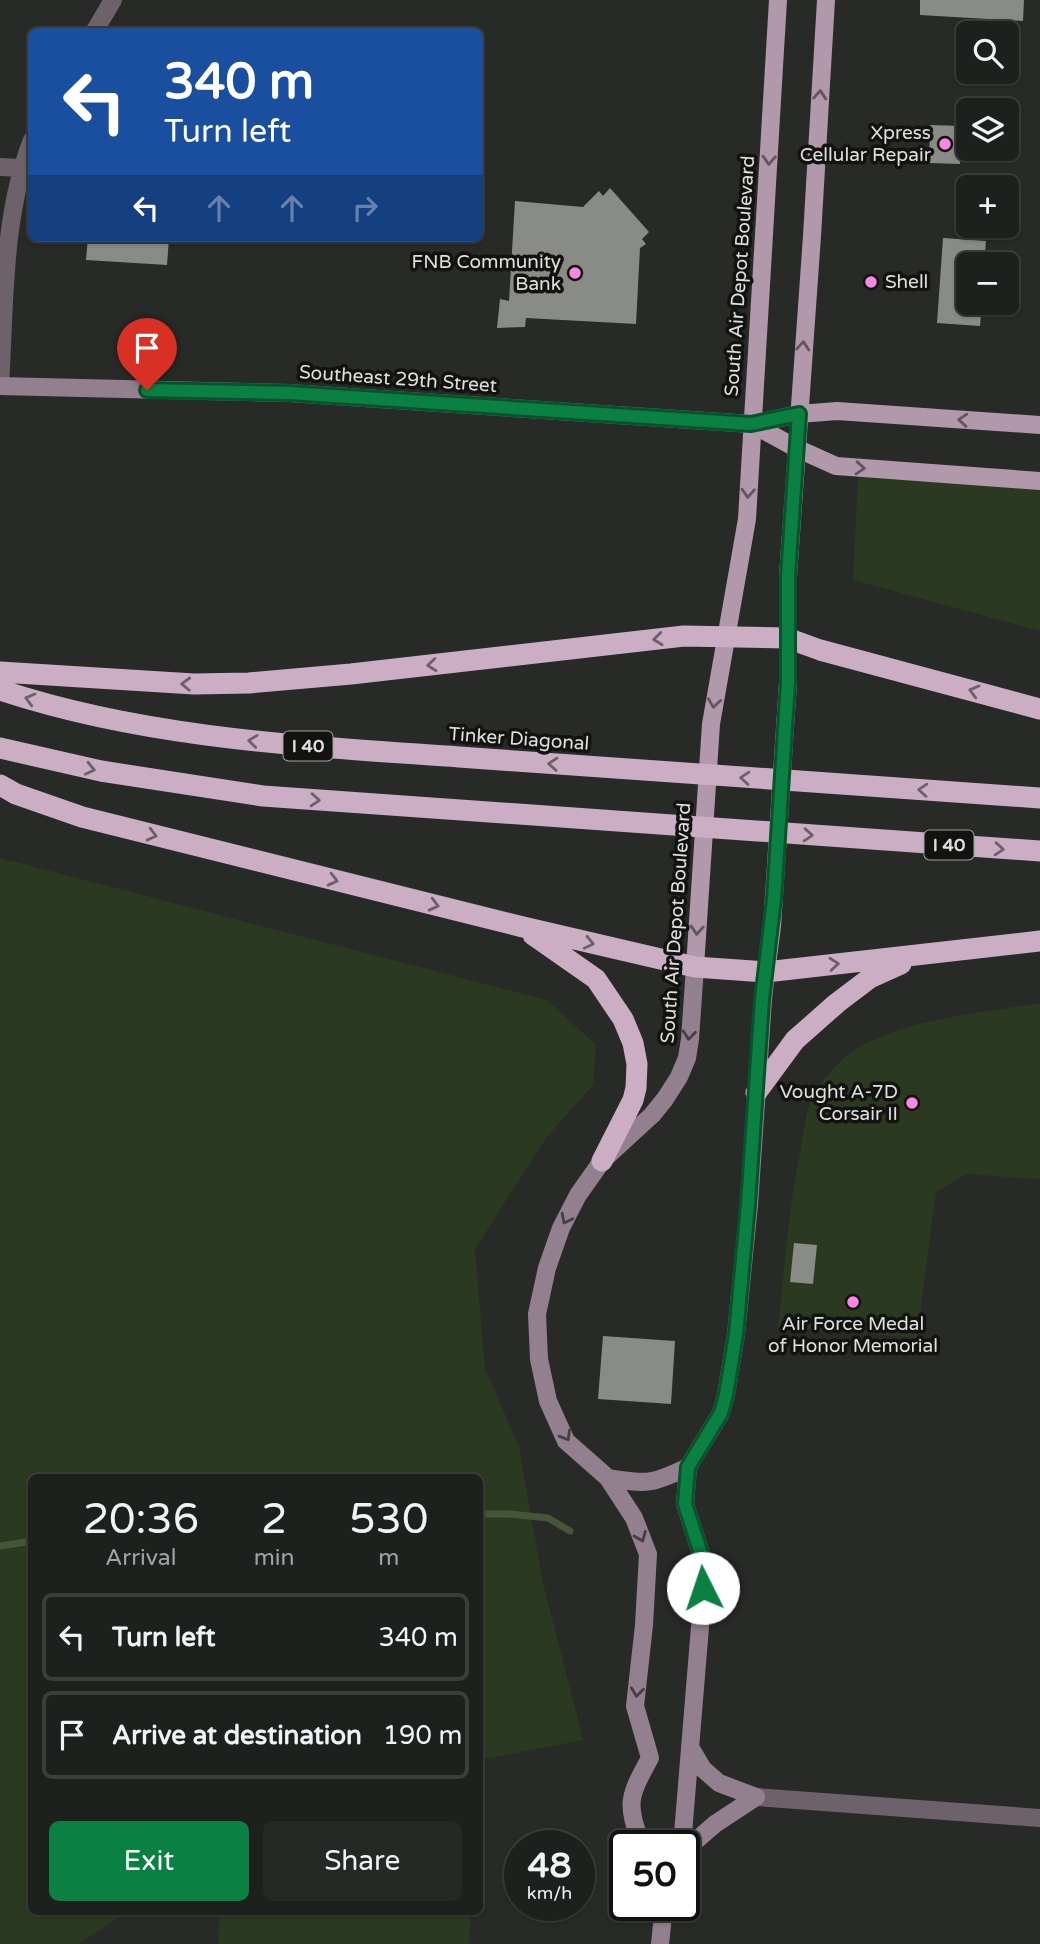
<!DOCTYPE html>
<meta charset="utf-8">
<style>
:root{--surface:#1e201d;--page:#262826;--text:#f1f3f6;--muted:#a1a3a4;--line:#3c3e3b;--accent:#0b8043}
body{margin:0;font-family:"Varela Round",sans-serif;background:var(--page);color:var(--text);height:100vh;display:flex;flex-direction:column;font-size:26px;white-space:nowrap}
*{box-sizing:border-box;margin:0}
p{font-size:23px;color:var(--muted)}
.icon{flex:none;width:38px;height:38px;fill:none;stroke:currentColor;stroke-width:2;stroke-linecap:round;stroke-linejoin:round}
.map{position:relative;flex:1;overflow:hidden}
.drawer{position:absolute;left:28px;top:1474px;width:455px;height:441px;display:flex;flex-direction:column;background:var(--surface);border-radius:10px;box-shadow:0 2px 5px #0004,0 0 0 2px var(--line)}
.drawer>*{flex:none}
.guide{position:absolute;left:28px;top:28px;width:455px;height:214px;border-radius:10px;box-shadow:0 2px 5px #0004,0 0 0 2px var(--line);background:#1a4fa0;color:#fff;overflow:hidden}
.tools{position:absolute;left:956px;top:21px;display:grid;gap:14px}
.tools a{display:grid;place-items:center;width:63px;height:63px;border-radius:10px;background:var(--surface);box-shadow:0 2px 5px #0004,0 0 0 2px var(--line);font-size:35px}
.speed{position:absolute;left:504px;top:1830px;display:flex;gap:14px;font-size:35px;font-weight:700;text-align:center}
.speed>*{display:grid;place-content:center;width:91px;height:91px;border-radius:50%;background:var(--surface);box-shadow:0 2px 5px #0004,0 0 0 2px var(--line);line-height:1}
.speed small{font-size:18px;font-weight:400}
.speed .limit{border:4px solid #111;border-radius:10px;background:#fff;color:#111}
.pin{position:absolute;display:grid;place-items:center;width:60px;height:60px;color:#fff;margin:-72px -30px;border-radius:50% 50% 50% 0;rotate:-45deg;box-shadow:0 0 7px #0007}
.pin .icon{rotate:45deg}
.me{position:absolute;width:77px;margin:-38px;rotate:356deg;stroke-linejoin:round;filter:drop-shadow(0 0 5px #0008)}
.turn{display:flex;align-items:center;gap:24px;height:147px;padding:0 21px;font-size:32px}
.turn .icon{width:91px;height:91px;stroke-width:2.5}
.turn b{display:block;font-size:49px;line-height:60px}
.lanes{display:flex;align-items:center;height:66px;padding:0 21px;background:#0003;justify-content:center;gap:35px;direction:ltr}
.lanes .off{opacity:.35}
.eta{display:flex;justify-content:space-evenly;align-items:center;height:119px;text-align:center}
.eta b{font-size:42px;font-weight:600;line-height:49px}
.primary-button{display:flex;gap:14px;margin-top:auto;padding:14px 21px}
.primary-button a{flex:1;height:80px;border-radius:10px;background:var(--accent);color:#fff;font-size:28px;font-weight:600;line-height:80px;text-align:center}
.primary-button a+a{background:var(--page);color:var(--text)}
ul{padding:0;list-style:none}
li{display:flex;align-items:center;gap:21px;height:88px;margin:0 14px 10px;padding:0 7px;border:4px solid var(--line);border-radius:10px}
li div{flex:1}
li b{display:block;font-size:26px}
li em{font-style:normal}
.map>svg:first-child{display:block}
.green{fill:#2c3921}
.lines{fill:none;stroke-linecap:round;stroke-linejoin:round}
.stream{stroke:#46543a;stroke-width:7}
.building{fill:#898b87}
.minor{stroke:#6d616a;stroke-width:18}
.secondary{stroke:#93808e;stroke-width:18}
.primary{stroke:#b198aa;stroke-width:18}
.motorway{stroke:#cbaec3;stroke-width:21}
.oneway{stroke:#62555e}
.oneway2{stroke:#6e606a}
.oneway3{stroke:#463e43}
.route-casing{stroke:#07532c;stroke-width:18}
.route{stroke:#0b8043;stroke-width:12}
.poi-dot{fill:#fc86e4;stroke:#121211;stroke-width:2.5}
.labels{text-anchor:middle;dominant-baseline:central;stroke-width:7;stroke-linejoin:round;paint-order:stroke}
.shield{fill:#121211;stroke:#a2a2a0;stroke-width:2}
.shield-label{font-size:18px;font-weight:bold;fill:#dfe0de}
.poi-label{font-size:19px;fill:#dfe0de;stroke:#121211;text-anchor:end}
.street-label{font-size:19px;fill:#dfe0de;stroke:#121211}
</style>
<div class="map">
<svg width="1040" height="1944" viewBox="0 0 1040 1944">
<rect width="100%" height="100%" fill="#282a27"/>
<path class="green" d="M 858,474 L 1040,487 L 1040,631 L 853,580 Z
M 0,858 L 547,1000 L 596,1045 L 593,1085 L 546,1138 L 475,1249 L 485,1368 L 519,1447 L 543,1583 L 583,1740 L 480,1760 L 480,1477 L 32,1477 L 32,1911 L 129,1911 L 78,1944 L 0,1944 Z
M 1040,1003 L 1040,1179 L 966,1174 L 936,1192 L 917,1338 L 778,1327 C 785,1269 788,1210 800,1153 C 803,1138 804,1121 809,1106 C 818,1082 841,1056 865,1044 C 918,1017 982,1013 1040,1003 Z
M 220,1911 L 471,1911 L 469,1944 L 218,1944 Z"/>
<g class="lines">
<path class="stream" d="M 480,1514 L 510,1514 L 548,1518 L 570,1531
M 0,1546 L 32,1541"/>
</g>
<path class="building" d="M 920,0 L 1024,0 L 1023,21 L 920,15 Z
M 930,125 L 962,126 L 960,164 L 929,163 Z
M 610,188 L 649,232 L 642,239 L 646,244 L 640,248 L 636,324 L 526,318 L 525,327 L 497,328 L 500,299 L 509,301 L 515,201 L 583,207 L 599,191 L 603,196 Z
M 88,238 L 169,238 L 167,265 L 86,260 Z
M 943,238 L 986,241 L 984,264 L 968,264 L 968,303 L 982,303 L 980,326 L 937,323 Z
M 794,1243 L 817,1245 L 813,1284 L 790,1282 Z
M 603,1336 L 675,1341 L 671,1404 L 598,1399 Z"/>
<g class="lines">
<path class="minor" d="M 94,32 L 113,0
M 0,167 L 21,168
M 0,386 C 5,304 2,217 32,140
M 756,1797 L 1040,1818"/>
<path class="secondary" d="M 0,386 L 289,393 L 752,424
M 608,1478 C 647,1484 651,1485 688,1467
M 690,1747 L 703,1769 L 719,1783 L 756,1797
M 642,1846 C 626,1803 628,1798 650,1758 L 635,1706 L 644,1625 L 648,1554 L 634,1518 L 608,1478 L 566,1441 L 548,1401 L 539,1359 L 537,1314 L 547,1268 L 561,1228 L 578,1195 L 602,1161 L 652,1115 L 665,1099 L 679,1077 L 687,1058 L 690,1039 L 695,967
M 682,1846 L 705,1566 L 685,1504 L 688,1467 L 721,1413 L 726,1395 L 736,1334 L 749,1205 L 763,1000 L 766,972
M 684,1851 L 715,1824 L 756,1797
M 660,1944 L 664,1906"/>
<path class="primary" d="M 752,424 L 796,448 L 836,466 L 1040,481
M 752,424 L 799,414 L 837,411 L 1040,425
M 695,967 L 711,724 L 747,519 L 778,0
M 766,972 L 772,926 L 788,682 L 788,576 L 812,236 L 826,0"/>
<path class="motorway" d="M 0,672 L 194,684 L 249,683 L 351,674 L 684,636 L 787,638 L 820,650 L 1040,709
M 0,690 C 148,739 305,746 459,757 C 653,772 847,784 1040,798
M 0,748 L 101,771 L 263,796 L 1040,851
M 0,785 L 16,794 L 82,817 L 523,927 L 695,967 L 766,972 L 1040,941
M 533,935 L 596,979 L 623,1019 L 633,1043 L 637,1064 L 636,1088 L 633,1100 L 602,1161
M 756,1093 L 795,1040 L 837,1003 L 870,978 L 901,964"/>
</g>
<defs><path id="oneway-chevron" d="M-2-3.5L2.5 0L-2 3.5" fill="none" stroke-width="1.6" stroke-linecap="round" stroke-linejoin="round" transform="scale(1.75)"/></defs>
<g class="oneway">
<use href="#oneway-chevron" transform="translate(820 95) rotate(-86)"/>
<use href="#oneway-chevron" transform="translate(769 160) rotate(93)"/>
<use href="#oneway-chevron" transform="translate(803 346) rotate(-86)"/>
<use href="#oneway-chevron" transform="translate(963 420) rotate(-176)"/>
<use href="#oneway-chevron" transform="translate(860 468) rotate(4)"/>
<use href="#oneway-chevron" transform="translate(748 493) rotate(93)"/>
<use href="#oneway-chevron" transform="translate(714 703) rotate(98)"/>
<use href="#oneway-chevron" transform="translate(697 930) rotate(94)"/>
</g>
<g class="oneway2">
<use href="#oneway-chevron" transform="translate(658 639) rotate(174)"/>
<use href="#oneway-chevron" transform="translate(432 665) rotate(174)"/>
<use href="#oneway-chevron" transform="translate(186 684) rotate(-178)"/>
<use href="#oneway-chevron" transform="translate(974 691) rotate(-165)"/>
<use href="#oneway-chevron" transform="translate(30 699) rotate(-165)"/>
<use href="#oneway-chevron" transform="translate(253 741) rotate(-173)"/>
<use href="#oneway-chevron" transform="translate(553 764) rotate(-176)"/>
<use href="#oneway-chevron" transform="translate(90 769) rotate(13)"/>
<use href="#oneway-chevron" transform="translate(745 778) rotate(-176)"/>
<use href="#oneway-chevron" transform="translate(923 790) rotate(-176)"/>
<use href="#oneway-chevron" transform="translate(315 800) rotate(4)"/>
<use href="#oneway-chevron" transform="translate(152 835) rotate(14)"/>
<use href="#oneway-chevron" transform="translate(808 835) rotate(4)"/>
<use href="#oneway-chevron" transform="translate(999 849) rotate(4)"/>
<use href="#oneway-chevron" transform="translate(333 880) rotate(14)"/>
<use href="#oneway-chevron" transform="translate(434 905) rotate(14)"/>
<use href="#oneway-chevron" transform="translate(589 943) rotate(13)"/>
<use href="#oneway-chevron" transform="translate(834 964) rotate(-5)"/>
</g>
<g class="oneway3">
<use href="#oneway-chevron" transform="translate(689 1035) rotate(96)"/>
<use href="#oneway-chevron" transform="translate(566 1219) rotate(117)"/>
<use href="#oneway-chevron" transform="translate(566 1436) rotate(59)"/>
<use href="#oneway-chevron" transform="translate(641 1537) rotate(68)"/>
<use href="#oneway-chevron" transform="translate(637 1692) rotate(97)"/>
</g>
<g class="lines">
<g class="route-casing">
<path id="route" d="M 147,390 L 289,393 L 751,424 L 799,414 L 788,576 L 788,682 L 774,899 L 762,1000 L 748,1205 L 736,1334 L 726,1395 L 721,1413 L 688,1467 L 685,1504 L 705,1566 L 703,1588"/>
</g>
<use href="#route" class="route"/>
</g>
<g class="poi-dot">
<circle cx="945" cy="144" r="7"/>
<circle cx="575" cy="273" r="7"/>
<circle cx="871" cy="282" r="7"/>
<circle cx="912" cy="1103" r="7"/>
<circle cx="853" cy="1302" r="7"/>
</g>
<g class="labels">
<g class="shield">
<rect x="283.5" y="731.5" width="49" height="29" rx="5"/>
<rect x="924.5" y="830.5" width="49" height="29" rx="5"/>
</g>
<g class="shield-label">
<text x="308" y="746">I 40</text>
<text x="949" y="845">I 40</text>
</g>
<g class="poi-label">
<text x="931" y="133">Xpress<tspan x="931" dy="22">Cellular Repair</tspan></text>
<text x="561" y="262">FNB Community<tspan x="561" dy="22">Bank</tspan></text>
<text x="885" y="282" text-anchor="start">Shell</text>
<text x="898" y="1092">Vought A-7D<tspan x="898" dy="22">Corsair II</tspan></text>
<text x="853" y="1324" text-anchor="middle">Air Force Medal<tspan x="853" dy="22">of Honor Memorial</tspan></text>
</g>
<g class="street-label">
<text transform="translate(740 276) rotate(-86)">South Air Depot Boulevard</text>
<text transform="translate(398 379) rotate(4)">Southeast 29th Street</text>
<text transform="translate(519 739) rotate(4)">Tinker Diagonal</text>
<text transform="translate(676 923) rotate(-86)">South Air Depot Boulevard</text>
</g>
</g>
</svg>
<div class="tools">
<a><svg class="icon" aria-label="search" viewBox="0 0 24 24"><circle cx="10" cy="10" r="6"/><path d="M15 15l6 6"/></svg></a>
<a><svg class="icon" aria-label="layers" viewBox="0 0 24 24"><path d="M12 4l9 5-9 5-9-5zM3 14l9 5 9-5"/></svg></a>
<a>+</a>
<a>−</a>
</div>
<div class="speed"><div>48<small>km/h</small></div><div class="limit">50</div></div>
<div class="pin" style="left:147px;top:390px;background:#d93025"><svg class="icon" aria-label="arrive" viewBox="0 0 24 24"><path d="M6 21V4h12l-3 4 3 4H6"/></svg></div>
<svg class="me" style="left:703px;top:1588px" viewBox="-20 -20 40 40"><circle r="19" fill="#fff"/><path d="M0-13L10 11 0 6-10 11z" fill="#0b8043"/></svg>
<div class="guide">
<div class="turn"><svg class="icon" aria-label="left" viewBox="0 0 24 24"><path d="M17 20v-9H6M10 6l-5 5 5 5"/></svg><div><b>340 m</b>Turn left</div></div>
<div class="lanes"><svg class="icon" aria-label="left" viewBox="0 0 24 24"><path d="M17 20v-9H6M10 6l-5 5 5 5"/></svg><svg class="icon off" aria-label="ahead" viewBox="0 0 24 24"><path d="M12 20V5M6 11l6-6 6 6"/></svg><svg class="icon off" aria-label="ahead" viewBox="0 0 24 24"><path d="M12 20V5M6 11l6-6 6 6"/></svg><svg class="icon off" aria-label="right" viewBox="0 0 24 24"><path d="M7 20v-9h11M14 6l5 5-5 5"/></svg></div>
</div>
<section class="drawer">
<div class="eta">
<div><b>20:36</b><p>Arrival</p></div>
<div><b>2</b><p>min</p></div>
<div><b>530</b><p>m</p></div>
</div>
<ul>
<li><svg class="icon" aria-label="left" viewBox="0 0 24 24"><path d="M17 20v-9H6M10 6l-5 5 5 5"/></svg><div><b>Turn left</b></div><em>340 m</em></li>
<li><svg class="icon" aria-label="arrive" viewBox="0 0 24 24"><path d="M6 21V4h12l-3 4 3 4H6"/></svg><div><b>Arrive at destination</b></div><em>190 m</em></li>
</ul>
<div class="primary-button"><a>Exit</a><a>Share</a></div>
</section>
</div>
